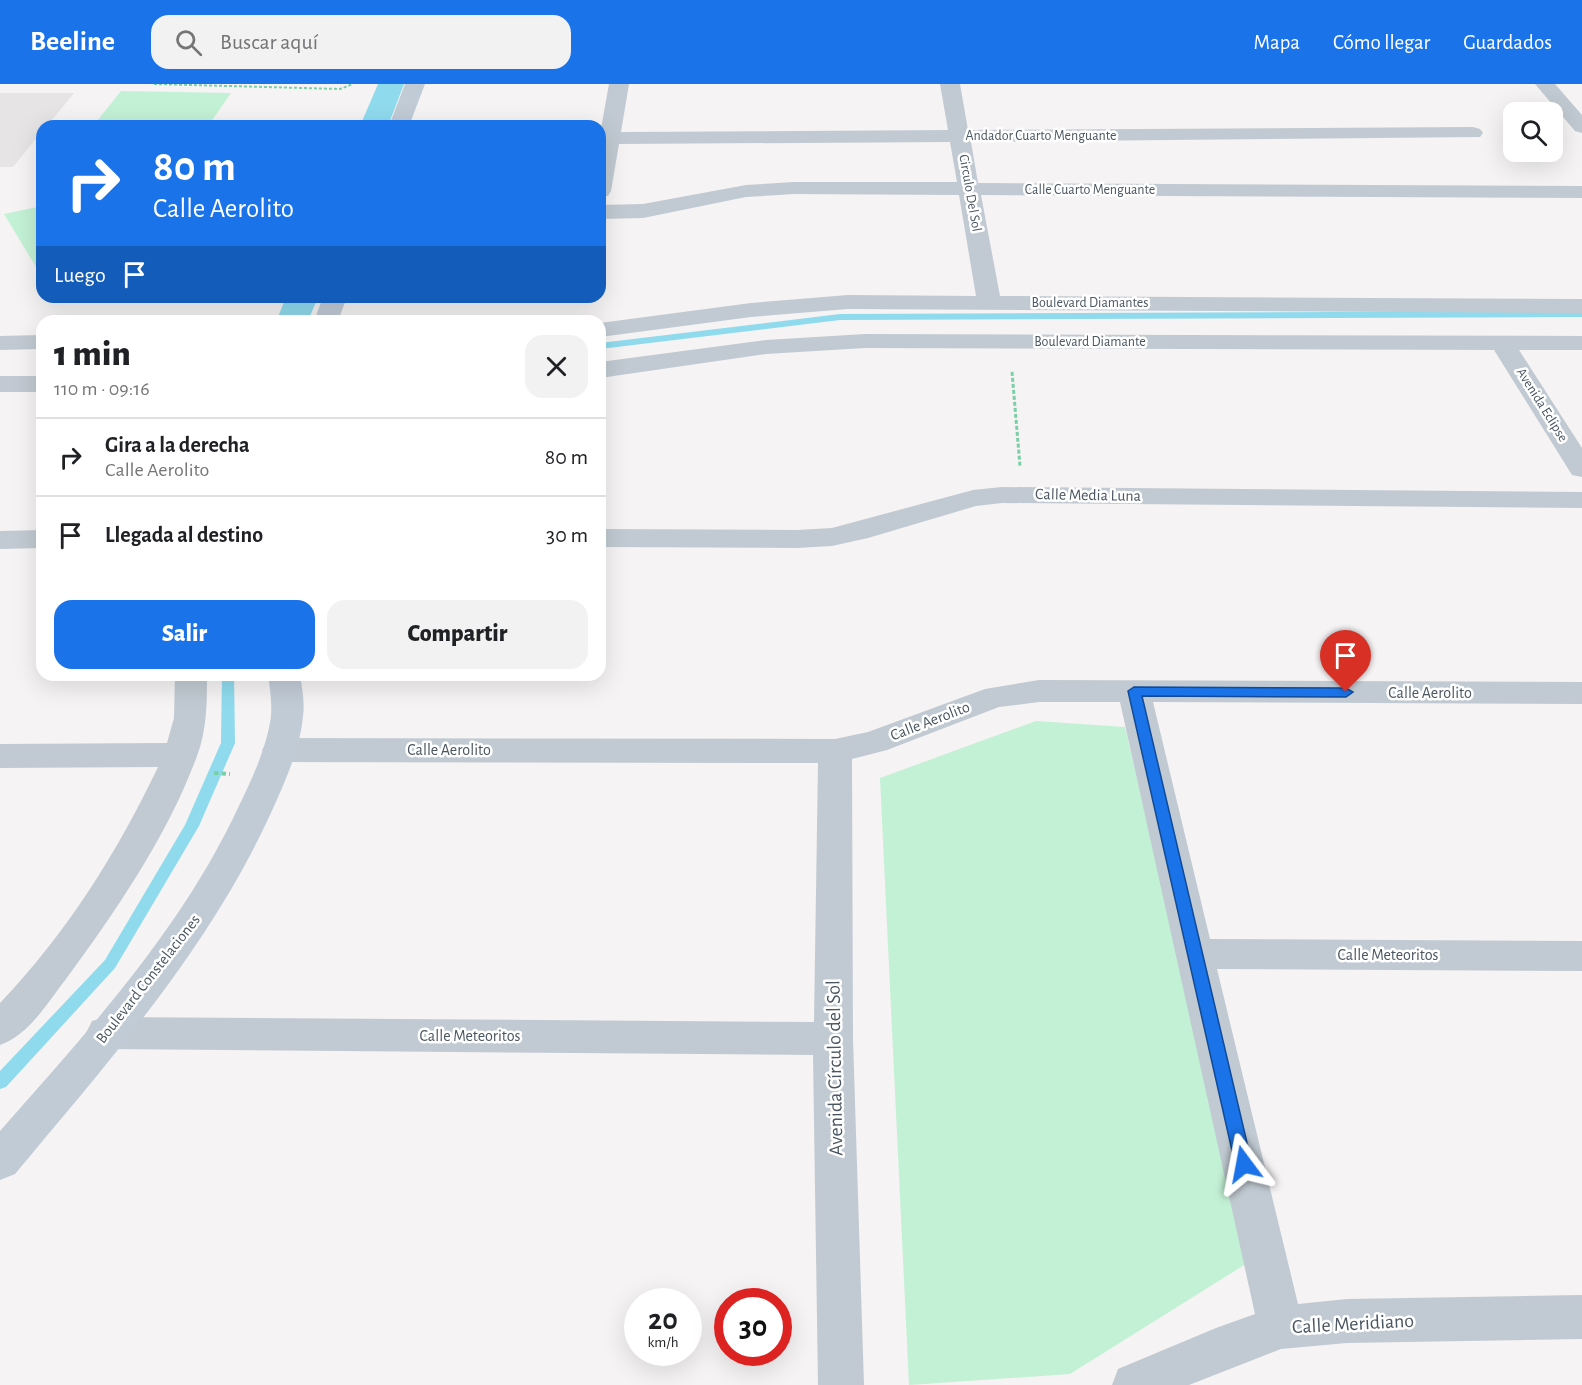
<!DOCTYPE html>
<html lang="es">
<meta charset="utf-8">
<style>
:root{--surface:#fff;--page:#f2f2f2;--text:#202124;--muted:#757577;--line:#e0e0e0;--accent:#1a73e8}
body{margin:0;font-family:"Alegreya Sans",sans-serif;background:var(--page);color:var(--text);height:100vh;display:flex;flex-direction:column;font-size:22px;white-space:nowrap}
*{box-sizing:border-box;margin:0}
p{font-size:20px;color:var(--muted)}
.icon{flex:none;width:33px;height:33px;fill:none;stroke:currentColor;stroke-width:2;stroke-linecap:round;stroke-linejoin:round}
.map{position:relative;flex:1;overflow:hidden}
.sheet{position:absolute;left:36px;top:231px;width:570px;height:366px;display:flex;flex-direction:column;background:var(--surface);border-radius:18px;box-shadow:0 6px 24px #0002}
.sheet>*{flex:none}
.guide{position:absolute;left:36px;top:36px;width:570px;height:183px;border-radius:18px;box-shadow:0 6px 24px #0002;background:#1a73e8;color:#fff;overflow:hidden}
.buttons{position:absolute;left:1503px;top:18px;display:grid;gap:12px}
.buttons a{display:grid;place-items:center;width:60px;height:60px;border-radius:12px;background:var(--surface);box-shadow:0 6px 24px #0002;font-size:30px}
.speed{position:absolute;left:624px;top:1204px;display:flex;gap:12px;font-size:30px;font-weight:700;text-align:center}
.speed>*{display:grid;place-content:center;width:78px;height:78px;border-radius:50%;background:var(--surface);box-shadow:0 6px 24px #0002;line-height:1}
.speed small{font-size:15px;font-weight:400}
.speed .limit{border:9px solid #d22;background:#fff;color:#111}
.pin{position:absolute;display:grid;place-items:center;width:51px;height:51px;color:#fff;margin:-62px -26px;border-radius:50% 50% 50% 0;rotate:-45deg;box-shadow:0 0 6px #0007}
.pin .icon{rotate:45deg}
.me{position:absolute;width:66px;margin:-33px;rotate:347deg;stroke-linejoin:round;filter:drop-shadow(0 0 4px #0008)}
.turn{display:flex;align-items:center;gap:21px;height:126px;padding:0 18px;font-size:27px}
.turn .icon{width:78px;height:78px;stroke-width:2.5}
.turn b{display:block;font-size:42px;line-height:51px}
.then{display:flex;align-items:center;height:57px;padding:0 18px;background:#0003;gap:12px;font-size:22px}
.round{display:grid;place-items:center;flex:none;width:63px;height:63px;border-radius:18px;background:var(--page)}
.summary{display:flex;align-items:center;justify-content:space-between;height:102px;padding:0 18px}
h1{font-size:36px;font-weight:800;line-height:45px}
.button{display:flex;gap:12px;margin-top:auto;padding:12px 18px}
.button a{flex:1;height:69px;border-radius:18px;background:var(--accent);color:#fff;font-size:24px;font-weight:800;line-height:69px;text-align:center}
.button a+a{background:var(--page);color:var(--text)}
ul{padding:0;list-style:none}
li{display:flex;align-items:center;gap:18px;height:78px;padding:0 18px;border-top:2px solid var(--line)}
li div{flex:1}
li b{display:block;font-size:22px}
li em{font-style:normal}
header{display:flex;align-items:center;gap:36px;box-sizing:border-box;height:84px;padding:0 30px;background:var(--accent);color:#fff}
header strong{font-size:28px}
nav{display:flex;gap:33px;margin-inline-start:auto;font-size:21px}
.search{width:420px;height:54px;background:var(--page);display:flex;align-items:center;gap:15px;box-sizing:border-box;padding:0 21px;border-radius:18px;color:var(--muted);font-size:22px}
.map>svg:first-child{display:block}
.education{fill:#e6e4e5}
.green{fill:#c3f1d5}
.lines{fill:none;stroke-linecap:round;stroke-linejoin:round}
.stream{fill:#90daee;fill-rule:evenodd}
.canal{fill:#90daee;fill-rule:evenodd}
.path-far2{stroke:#7ad0a6;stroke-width:2;stroke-dasharray:3 2;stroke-linecap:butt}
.path-far1{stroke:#7ad0a6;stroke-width:3;stroke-dasharray:4 2;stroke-linecap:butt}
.path{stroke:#7ad0a6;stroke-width:4;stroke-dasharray:4.5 3;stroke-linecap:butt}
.street{fill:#c1cad2;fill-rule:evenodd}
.secondary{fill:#c1cbd6;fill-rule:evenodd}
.route{fill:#1a73e8;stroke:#114b97;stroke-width:1.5}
.labels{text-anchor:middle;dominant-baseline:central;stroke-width:5;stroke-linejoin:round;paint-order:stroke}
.far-street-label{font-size:14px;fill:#4a5661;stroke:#fff}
.street-label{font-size:16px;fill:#4a5661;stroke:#fff}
.near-street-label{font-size:20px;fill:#4a5661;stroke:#fff}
</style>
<header>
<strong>Beeline</strong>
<div class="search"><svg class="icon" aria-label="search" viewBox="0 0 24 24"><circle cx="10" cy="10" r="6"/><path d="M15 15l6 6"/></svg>Buscar aquí</div>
<nav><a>Mapa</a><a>Cómo llegar</a><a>Guardados</a></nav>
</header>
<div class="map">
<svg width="1582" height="1301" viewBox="0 0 1582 1301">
<rect width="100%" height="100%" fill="#f5f3f3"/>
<path class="education" d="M 0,9 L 74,9 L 47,42 L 42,42 L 42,47 L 13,83 L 0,83 Z"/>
<path class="green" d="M 121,7 L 231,9 L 208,42 L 93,42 Z
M 42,122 L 42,182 L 36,183 L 4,130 Z
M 1036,637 L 1125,643 L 1249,1178 L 1070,1290 L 909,1301 L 880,694 Z"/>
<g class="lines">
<path class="stream" d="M 1582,227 L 1582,233 L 840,236 L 600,265 L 600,259 L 840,230 Z
M 222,591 L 234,591 L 235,659 L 199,742 L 115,884 L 6,1003 L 0,1005 L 0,987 L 105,876 L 185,741 L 221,659 Z"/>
<path class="canal" d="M 378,0 L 404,0 L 388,42 L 360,42 Z
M 286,213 L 318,213 L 308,237 L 280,237 L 278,233 Z"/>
<path class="path-far2" d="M 154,0 L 340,5 L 353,0"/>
<path class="path-far1" d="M 1012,288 L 1020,382"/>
<path class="path" d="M 214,689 L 230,690"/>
<path class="street" d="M 609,0 L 629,0 L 621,48 L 948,46 L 940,0 L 960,0 L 968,46 L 1473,43 L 1480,45 L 1483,49 L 1480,53 L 971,58 L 978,99 L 1582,102 L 1582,114 L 981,111 L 1000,212 L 1582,215 L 1582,229 L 848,225 L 751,233 L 600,253 L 600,239 L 751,219 L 848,211 L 976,212 L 959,111 L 794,110 L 746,113 L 643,134 L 600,135 L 600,121 L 643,120 L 746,101 L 794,98 L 957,98 L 950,58 L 619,60 L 611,107 L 608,112 L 600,113 L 600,50 Z
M 1535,0 L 1555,0 L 1582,31 L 1582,49 L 1575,47 Z
M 865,250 L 1582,252 L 1582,266 L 1519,266 L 1582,364 L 1582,393 L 1572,391 L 1494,266 L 865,264 L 766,270 L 600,294 L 600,278 L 766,256 Z
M 42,251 L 42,265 L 0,266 L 0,252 Z
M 0,292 L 42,292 L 42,308 L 0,308 Z
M 1002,403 L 1582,408 L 1582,424 L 1002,419 L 976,422 L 868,454 L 832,462 L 797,464 L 600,463 L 600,445 L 797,446 L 832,444 L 973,406 Z
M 42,446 L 42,464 L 0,465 L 0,447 Z
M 175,591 L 207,591 C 207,618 207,646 197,672 C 168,751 116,827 66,895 C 48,918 29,951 0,961 L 0,919 C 66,850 117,769 158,683 L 0,684 L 0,660 L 167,659 L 174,634 Z
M 1039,596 L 1582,598 L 1582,620 L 1153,618 L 1210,855 L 1582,857 L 1582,887 L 1217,885 L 1298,1220 L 1347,1215 L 1582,1211 L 1582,1255 L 1347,1259 L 1281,1265 L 1189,1301 L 1112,1301 L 1118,1285 L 1216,1244 L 1255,1230 L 1120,618 L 1039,618 L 999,623 L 887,666 L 852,675 L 853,955 L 864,1301 L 818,1301 L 813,971 L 106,965 L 92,961 L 86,949 L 92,937 L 106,933 L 814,938 L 818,679 L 279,678 L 267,674 L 262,666 L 267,658 L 279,654 L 835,655 L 868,648 L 985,605 Z"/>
<path class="secondary" d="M 405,0 L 425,0 L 409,42 L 389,42 Z
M 323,213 L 347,213 L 338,237 L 314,237 Z
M 268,591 L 300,591 C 302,604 305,618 303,632 C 300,666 284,700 270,731 C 208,866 109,977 15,1090 L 0,1096 L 0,1047 C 88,947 180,847 237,726 C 251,697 267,664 271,632 C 272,618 270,604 268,591 Z"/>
</g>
<path class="route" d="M 1134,603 L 1346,604 L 1353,608 L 1346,613 L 1142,612 L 1252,1080 L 1250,1085 L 1244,1088 L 1237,1085 L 1235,1080 L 1128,607 Z"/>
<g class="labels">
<g class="far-street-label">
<text x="1041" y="52">Andador Cuarto Menguante</text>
<text x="1090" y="106">Calle Cuarto Menguante</text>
<text transform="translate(970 109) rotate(80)">Circulo Del Sol</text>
<text x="1090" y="219">Boulevard Diamantes</text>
<text x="1090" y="258">Boulevard Diamante</text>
<text transform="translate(1542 321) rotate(58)">Avenida Eclipse</text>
</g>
<g class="street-label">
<text transform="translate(1088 411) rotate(1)">Calle Media Luna</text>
<text x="1430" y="609">Calle Aerolito</text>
<text transform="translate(930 637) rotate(-21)">Calle Aerolito</text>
<text x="449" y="666">Calle Aerolito</text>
<text x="1388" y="871">Calle Meteoritos</text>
<text transform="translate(148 895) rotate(-52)">Boulevard Constelaciones</text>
<text x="470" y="952">Calle Meteoritos</text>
</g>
<g class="near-street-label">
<text transform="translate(835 984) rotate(-91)">Avenida Círculo del Sol</text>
<text transform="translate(1353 1240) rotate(-3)">Calle Meridiano</text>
</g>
</g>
</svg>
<div class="buttons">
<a><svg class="icon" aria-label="search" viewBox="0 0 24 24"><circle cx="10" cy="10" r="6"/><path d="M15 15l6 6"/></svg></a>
</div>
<div class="speed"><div>20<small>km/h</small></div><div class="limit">30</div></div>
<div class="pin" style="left:1346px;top:608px;background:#d93025"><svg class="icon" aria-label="arrive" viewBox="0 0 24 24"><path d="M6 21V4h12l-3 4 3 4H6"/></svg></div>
<svg class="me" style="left:1244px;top:1080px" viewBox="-20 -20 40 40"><path d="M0-17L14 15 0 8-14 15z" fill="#1a73e8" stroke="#fff" stroke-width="4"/></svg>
<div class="guide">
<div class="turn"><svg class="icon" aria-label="right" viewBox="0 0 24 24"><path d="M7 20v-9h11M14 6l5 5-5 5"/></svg><div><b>80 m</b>Calle Aerolito</div></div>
<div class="then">Luego<svg class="icon" aria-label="arrive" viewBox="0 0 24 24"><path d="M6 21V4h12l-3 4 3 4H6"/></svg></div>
</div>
<section class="sheet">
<div class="summary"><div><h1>1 min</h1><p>110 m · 09:16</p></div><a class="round"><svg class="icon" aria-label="close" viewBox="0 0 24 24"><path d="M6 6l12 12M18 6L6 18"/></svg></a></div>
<ul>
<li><svg class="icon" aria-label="right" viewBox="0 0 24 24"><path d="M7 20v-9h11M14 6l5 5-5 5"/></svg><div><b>Gira a la derecha</b><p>Calle Aerolito</p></div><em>80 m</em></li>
<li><svg class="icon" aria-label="arrive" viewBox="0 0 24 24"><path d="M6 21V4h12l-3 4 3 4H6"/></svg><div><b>Llegada al destino</b></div><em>30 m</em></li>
</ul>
<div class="button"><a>Salir</a><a>Compartir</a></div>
</section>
</div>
